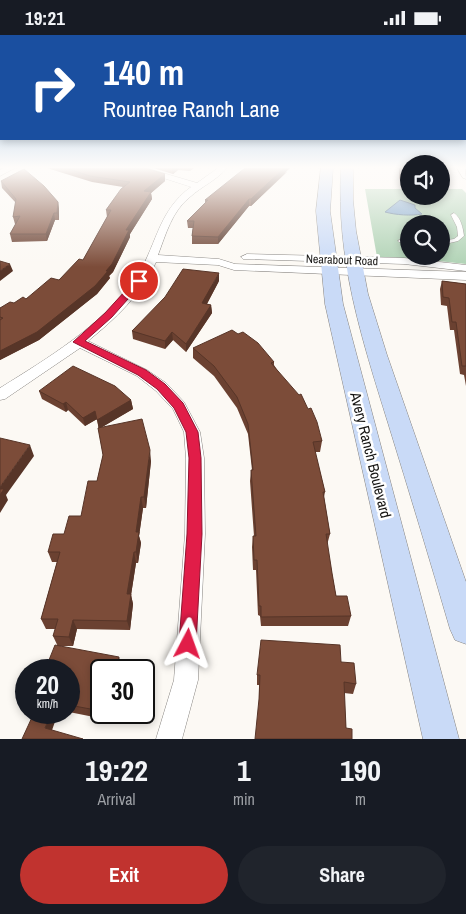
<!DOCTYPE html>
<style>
:root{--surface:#171b24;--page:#20242c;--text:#f1f3f6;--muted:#9ea1a6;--accent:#c1332f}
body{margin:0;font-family:"Archivo Narrow",sans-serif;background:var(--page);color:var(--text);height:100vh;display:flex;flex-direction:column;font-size:19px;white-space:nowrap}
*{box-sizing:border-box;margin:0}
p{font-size:16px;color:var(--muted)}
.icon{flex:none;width:28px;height:28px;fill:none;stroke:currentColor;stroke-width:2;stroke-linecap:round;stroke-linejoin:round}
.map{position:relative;height:704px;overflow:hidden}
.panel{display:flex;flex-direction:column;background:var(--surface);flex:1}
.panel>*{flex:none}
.hud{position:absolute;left:0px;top:0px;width:466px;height:105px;box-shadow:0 2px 8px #0003;background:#1a4fa0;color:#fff;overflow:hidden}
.controls{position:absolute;left:400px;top:120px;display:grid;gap:10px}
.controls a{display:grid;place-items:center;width:50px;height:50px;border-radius:50%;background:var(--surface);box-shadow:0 2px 8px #0003;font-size:25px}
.speed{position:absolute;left:15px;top:624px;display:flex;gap:10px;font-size:25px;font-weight:700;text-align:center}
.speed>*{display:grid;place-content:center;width:65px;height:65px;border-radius:50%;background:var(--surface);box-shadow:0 2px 8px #0003;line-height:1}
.speed small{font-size:12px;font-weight:400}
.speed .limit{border:2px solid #111;border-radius:8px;background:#fff;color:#111}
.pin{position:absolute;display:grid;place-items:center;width:42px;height:42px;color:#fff;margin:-21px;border:2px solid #fff;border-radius:50%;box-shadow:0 1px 5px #0007}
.me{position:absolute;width:55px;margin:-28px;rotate:4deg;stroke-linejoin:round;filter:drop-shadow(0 0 4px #0008)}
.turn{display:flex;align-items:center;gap:18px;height:105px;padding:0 20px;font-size:22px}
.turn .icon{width:65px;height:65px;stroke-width:2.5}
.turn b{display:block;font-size:35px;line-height:42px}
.eta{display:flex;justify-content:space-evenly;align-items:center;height:85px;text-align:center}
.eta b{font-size:30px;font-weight:700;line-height:35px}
.cta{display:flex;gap:10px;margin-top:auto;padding:10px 20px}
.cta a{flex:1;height:58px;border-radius:30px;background:var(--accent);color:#fff;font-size:20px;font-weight:700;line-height:58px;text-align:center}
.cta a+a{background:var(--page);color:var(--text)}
.status{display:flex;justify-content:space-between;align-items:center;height:35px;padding:0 25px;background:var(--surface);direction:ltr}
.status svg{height:14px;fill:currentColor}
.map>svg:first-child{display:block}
.green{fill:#afd2b4;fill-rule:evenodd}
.water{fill:#78a1c8;stroke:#5b7792}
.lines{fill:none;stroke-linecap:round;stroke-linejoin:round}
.service-casing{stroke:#878480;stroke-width:1}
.minor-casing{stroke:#878480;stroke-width:1}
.secondary-casing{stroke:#878480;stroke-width:1}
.service{fill:#fff;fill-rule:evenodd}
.minor{fill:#fff;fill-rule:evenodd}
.secondary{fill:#c9daf7;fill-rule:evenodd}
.wall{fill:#6b4131}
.shaded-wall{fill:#573528}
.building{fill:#7c4c39;stroke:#573528}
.route{fill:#e11d48;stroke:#92132f}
.labels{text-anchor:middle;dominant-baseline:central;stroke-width:5;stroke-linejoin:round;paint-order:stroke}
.far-street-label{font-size:12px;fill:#171614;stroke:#fff}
.street-label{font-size:15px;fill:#171614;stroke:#fff}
</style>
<div class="status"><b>19:21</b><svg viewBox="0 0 49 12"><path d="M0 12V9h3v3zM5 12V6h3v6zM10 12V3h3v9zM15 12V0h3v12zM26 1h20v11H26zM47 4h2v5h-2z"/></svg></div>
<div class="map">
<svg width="466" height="704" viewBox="0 0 466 704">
<rect width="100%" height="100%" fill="#fcf9f4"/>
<path class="green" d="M 365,154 L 409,154 L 409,161 L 441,161 L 441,154 L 462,154 L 466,158 L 466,229 L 420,224 L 377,222 ZM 409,189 L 441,189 L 441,221 L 409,221 Z"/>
<path class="water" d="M 400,165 L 415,170 L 415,173 L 422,179 C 411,181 396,180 385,177 Z"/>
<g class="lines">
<g class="service-casing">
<path id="service" d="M 454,178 C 461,183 463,193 464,201 L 458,206 L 441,210 L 441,206 L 454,204 L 458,201 L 457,192 L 451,180 Z
M 401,204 L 409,204 L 409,208 L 399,207 L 398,206 Z"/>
</g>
<g class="minor-casing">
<path id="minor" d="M 4,133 L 15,133 L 0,141 L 0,135 Z
M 132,133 L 146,133 L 197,148 L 218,133 L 227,133 C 217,145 202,151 190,162 C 172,176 166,199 158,220 L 219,224 L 235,229 L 466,237 L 466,245 L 234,235 L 218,230 L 156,227 C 142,259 115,284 88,306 L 147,335 L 166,348 L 184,367 L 200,397 L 204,423 L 205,499 L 198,645 L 182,704 L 156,704 L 174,645 L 185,499 L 186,423 L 184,397 L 173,374 L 156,356 L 137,341 L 80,313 L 5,364 L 0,365 L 0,353 C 48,323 100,292 134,245 C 157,214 156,177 191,152 Z
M 457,133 L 465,133 L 466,144 L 463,143 Z
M 247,219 L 404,223 L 466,230 L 466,236 L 404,229 L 243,224 L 241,222 Z"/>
</g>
<g class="secondary-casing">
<path id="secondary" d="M 321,133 L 333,133 L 330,176 L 343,269 L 459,704 L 423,704 L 325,269 L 316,176 Z
M 341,133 L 353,133 L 353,165 L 356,196 L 368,259 L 387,320 L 466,547 L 466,609 L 455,605 L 450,594 C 430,525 409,456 388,388 C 361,301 336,225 341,133 Z"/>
</g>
<use href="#service" class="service"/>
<use href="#minor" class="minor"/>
<use href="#secondary" class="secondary"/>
</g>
<path class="wall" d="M 49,133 L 145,133 L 165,146 L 151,158 L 152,164 L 130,199 L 130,202 L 113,237 L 109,241 L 110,243 L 97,259 L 39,305 L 0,325 L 0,273 L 26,264 L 59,245 L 83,225 L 107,182 L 106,175 L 123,152 L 92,147 L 50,134 Z
M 153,133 L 194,133 L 190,136 L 178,135 L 173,139 Z
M 399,133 L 409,133 L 409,149 L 402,149 L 399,143 Z
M 287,137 L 251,171 L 249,171 L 218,209 L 192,209 L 192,201 L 193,193 L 188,193 L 187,186 L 205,168 L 205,165 Z
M 441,139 L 444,145 L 442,152 L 441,152 Z
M 1,146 L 58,167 L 59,174 L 59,185 L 55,185 L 47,206 L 12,207 L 10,199 L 16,189 L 15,189 L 13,182 L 16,168 L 2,153 Z
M 219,246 L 207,269 L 211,270 L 212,278 L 186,317 L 173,305 L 165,314 L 133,304 L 132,296 Z
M 442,246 L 466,249 L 466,351 L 464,340 L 460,339 L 454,295 L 450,295 L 447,271 L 441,270 L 440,254 Z
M 193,313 L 274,327 L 274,330 L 322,406 L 320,417 L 315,417 L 325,457 L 324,462 L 330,499 L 327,510 L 336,561 L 351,581 L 348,591 L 261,591 L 260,581 L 258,580 L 256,535 L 253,535 L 252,512 L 253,501 L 254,501 L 250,446 L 251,435 L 252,435 L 248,399 L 237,373 L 214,341 L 193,323 Z
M 39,356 L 131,365 L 133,374 L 100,393 L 151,426 L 146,473 L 143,473 L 139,501 L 141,508 L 138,528 L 136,528 L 131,560 L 133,569 L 130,595 L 77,594 L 73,611 L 58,611 L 122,631 L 121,635 L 101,635 L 101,678 L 116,678 L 114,686 L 69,677 L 69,635 L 53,601 L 56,594 L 46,594 L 41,584 L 57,527 L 52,527 L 48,517 L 81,481 L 97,446 L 103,420 L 97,384 L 85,391 L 68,375 L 66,377 L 42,364 Z
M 341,627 L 356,649 L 353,659 L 344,658 L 346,693 L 259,671 L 259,650 L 257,650 L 257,640 Z"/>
<path class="shaded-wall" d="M 172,133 L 178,133 L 178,135 L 173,139 Z
M 284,133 L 290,133 L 251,171 L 251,164 Z
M 165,139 L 165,146 L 151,158 L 152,164 L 130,199 L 130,202 L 113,237 L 109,241 L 110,243 L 97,259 L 39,305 L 0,325 L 0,316 L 106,236 L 126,195 L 144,156 Z
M 249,164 L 249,171 L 218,209 L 218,202 Z
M 58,167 L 59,174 L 59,185 L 57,178 Z
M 54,178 L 55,185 L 47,206 L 46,199 Z
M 10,229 L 13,236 L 0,246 L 0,236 Z
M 219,238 L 219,246 L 203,276 L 202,268 Z
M 211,270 L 212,278 L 186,317 L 186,309 Z
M 172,297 L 173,305 L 165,314 L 165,306 Z
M 131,365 L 133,374 L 99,394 L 97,385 Z
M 66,367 L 68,375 L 66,377 L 63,369 Z
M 95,376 L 97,384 L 85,391 L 83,383 Z
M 30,410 L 34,421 L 6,460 L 8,465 L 0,478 L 0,452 Z
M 150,415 L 151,426 L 146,473 L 144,462 Z
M 141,462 L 143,473 L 139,501 L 141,508 L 138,528 L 136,517 L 136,497 Z
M 134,517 L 136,528 L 131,560 L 133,569 L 130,595 L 127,586 L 127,559 Z
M 73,585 L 77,594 L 73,611 L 69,602 Z
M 119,622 L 122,631 L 121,635 L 115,635 Z
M 51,678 L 58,678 L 50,701 L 45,693 Z
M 110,678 L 116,678 L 114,686 Z"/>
<path class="building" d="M 66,133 L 145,133 L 165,139 L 144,156 L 151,157 L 126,195 L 129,195 L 112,229 L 106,236 L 108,236 L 95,251 L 37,297 L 0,316 L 0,285 L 3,283 L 0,282 L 0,273 L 10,267 L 14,268 L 23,262 L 26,264 L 51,243 L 59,245 L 79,224 L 83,225 L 111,175 L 106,175 L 121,154 L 130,147 L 90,141 Z
M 245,133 L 284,133 L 251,164 L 249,164 L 218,202 L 192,201 L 194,186 L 187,186 L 208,165 L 205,165 Z
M 400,133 L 409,133 L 409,142 L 403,142 L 400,136 Z
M 24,134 L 44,151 L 58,167 L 57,178 L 54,178 L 46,199 L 10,199 L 20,181 L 13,182 L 16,164 L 1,146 Z
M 0,226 L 10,229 L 0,236 Z
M 183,234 L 219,238 L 202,268 L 211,270 L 186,309 L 172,297 L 165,306 L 132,296 L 165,262 Z
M 442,246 L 466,249 L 466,331 L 462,331 L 456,287 L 452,287 L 449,263 L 443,262 Z
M 232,295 L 238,299 L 243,297 L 258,308 L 274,327 L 271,328 L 299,360 L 301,359 L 308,374 L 311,373 L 317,387 L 322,406 L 313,407 L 325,457 L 323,457 L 330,499 L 326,499 L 332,538 L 336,561 L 347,561 L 351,581 L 261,582 L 261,571 L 259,571 L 257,525 L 254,525 L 253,501 L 256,501 L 251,435 L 253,435 L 248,389 L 237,362 L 214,331 L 193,313 Z
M 73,331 L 115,351 L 131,365 L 97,385 L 95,376 L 83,383 L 66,367 L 63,369 L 39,356 Z
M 142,384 L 150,415 L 144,462 L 141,462 L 136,497 L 139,497 L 136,517 L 134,517 L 127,559 L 131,559 L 127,586 L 73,585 L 69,602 L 53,601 L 58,584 L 41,584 L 60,517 L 48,517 L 53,499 L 64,499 L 69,481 L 81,481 L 88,446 L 97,446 L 103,420 L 98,393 Z
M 0,403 L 30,410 L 0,452 Z
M 0,454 L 4,454 L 0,460 Z
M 261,605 L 340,610 L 341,627 L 354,628 L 356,649 L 344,647 L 346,693 L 352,694 L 352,704 L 255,704 L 259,664 L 260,640 L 257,640 Z
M 55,610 L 119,622 L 115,635 L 101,635 L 101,676 L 69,670 L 69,635 L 45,635 Z
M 34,678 L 51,678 L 45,693 L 83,704 L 22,704 Z"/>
<linearGradient id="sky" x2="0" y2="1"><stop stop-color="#7bacdb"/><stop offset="0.57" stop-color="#fefcfa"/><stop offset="1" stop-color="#fefcfa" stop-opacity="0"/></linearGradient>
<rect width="466" height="232" fill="url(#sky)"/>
<path class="route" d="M 136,244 L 142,244 L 144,246 L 112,282 L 85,306 L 146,335 L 165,349 L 183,368 L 198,397 L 201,423 L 202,499 L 196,609 L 194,615 L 188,617 L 182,615 L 179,609 L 187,499 L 189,423 L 186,397 L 174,373 L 157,354 L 138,340 L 73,307 L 105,278 Z"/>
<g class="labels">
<g class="far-street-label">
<text transform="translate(342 225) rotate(2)">Nearabout Road</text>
</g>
<g class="street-label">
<text transform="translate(371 420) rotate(76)">Avery Ranch Boulevard</text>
</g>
</g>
</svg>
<div class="controls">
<a><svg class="icon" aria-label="sound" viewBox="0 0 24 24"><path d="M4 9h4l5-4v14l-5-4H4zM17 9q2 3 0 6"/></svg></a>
<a><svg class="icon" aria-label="search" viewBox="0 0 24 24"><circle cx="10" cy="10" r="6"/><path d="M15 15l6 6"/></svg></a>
</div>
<div class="speed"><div>20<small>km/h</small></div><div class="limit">30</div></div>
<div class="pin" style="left:139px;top:246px;background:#d93025"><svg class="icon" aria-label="arrive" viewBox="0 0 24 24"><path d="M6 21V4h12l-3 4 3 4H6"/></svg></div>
<svg class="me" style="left:188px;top:609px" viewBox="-20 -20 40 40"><path d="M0-17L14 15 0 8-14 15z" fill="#e11d48" stroke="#fff" stroke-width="4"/></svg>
<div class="hud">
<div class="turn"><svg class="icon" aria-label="right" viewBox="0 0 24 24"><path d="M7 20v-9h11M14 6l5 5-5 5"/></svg><div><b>140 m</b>Rountree Ranch Lane</div></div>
</div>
</div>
<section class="panel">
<div class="eta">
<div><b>19:22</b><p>Arrival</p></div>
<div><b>1</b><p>min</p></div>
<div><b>190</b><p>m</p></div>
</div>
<div class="cta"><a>Exit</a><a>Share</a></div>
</section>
